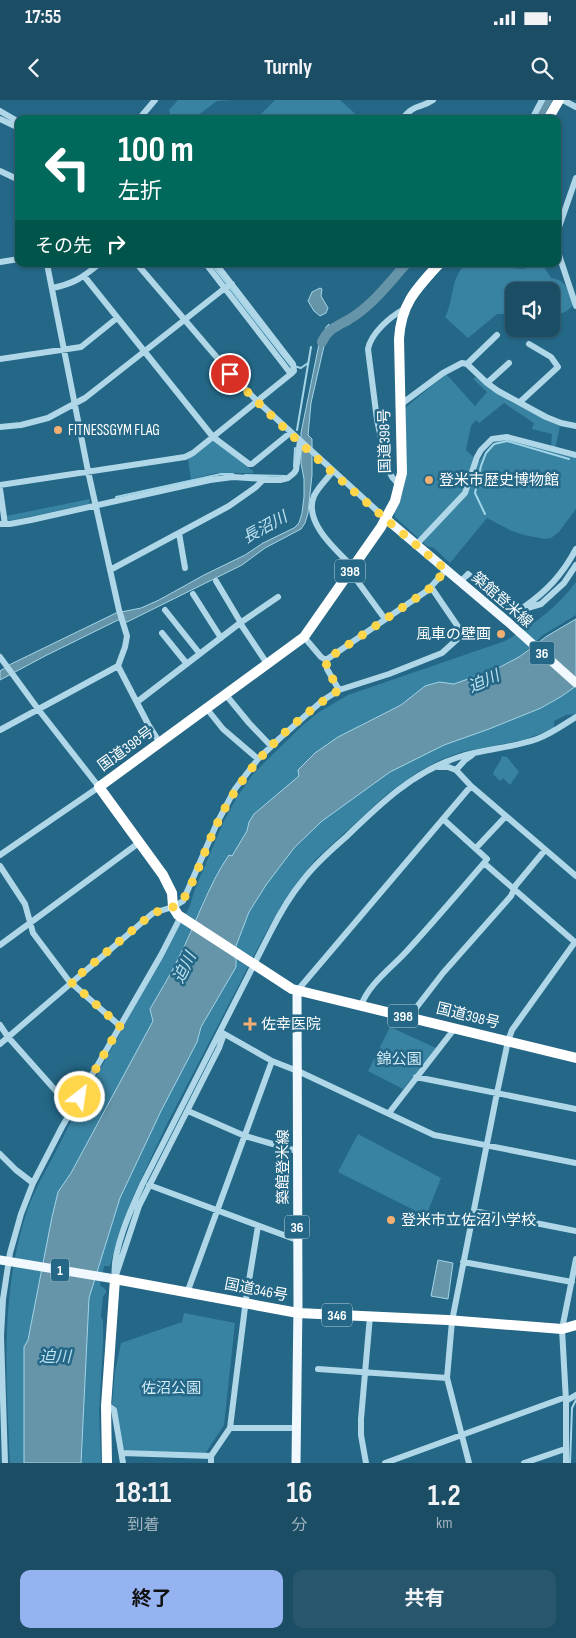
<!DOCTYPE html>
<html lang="ja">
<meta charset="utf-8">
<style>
:root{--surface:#1b4d64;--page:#28576d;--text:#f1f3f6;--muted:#a0b4bf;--line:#396478;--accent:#95b2f1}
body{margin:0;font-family:"Sofia Sans Condensed","Noto Sans JP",sans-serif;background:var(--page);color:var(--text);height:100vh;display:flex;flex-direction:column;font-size:19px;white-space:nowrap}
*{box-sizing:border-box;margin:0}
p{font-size:16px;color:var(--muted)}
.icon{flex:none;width:28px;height:28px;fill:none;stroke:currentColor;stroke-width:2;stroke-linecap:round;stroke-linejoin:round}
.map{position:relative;height:1363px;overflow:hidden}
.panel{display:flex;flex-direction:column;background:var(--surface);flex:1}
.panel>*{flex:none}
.banner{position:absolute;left:15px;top:15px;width:546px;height:152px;border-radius:10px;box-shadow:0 1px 4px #0004,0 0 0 1px var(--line);background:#00695c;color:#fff;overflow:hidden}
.controls{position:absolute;left:505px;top:182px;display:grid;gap:10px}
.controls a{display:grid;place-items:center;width:55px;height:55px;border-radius:10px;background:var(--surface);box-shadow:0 1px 4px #0004,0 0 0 1px var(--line);font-size:25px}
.pin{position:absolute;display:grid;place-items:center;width:42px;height:42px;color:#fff;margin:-21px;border:2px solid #fff;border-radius:50%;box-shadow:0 1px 5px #0007}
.me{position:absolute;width:55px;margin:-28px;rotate:30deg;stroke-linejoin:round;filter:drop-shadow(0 0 4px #0008)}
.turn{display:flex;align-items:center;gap:18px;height:105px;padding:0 20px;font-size:22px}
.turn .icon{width:65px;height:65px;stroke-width:2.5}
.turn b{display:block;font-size:35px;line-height:42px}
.then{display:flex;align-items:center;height:48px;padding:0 20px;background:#0003;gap:10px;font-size:19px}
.eta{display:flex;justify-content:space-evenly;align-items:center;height:85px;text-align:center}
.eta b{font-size:30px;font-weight:700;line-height:35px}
.button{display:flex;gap:10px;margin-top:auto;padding:10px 20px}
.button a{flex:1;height:58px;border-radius:10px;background:var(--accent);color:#111;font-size:20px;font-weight:700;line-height:58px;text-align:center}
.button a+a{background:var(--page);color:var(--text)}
.status{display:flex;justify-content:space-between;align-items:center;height:35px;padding:0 25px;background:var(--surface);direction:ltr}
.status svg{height:14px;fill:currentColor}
header{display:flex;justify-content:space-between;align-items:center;height:65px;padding:0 20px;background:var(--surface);font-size:22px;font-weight:700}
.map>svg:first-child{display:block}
.green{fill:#3983a2}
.water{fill:#6694a8;stroke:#a3d5e9}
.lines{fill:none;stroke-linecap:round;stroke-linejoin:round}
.stream{stroke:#a3d5e9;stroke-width:2}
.river{stroke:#6694a8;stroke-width:10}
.minor{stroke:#afd7e8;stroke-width:6}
.major{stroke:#f1f9fe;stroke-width:9}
.highway{stroke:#fff;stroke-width:10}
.route{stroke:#ffd54a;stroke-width:9;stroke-dasharray:0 16.2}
.poi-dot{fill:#f3ae72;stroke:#246786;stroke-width:2}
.labels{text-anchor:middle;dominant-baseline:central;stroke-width:5;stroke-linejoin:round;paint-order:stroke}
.shield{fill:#246786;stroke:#bdd1db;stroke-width:1}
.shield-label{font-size:14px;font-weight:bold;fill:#fff}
.poi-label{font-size:15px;fill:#fff;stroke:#246786;text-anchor:start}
.street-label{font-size:15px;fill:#fff;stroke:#246786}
.park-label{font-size:15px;fill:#d2ecf7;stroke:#246786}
.water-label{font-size:16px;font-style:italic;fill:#bde2f1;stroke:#246786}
</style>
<div class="status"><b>17:55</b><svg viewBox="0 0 49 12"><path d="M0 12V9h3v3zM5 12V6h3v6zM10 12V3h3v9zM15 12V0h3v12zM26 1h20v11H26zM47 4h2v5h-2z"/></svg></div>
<header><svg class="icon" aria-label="back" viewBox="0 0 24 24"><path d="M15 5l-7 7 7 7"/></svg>Turnly<svg class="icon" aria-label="search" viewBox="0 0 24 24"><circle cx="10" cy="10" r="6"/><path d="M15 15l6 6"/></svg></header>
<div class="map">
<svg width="576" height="1363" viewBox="0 0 576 1363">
<rect width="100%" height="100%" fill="#246786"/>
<path class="green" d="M 178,0 L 231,0 L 217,1 L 197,16 L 188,19 L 181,16 L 171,19 L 169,10 Z
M 275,0 L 340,0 L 361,19 L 253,19 L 258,17 Z
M 542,164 L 551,178 C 567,180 568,191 573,205 C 567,212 561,216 551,213 L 551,191 L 514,191 L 514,214 L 497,214 L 468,238 L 445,217 C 454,201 450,180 464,166 L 470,165 L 523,169 Z
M 446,274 L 475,306 L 487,292 L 473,279 L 476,277 C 499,299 531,311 560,326 L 555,349 L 551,348 L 552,334 L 532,329 L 534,323 L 504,303 L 479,323 L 476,320 L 471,326 L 466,350 L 479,362 C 486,349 492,340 508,340 L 576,358 L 576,409 L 559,432 L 551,438 L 545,439 L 524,435 L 512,431 L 487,418 L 450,463 L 434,448 L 427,446 L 395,417 C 393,408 401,400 403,391 C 409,365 405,335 405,308 Z
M 213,340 L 253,371 L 253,373 L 216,373 L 191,379 L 188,358 L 194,356 Z
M 90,399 L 89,404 L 13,420 L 9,421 L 6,416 Z
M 576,482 L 576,515 L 543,535 L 519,557 L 477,577 L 454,584 L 439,582 L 401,605 L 362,624 L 315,653 L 298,670 L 299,676 L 254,714 L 249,722 L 247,731 L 232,757 L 220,769 L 207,793 L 178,859 L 150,909 L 153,921 L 71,1073 L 58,1092 L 52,1117 L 28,1240 L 24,1247 L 24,1363 L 10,1363 C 6,1279 0,1192 27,1111 C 37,1083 53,1059 65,1033 L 189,808 L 195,789 L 223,723 L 237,697 L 253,674 L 267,660 L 303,625 L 319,612 L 348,595 L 505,541 C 533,525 557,508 576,482 Z
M 576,586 L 576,614 L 566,615 L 554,621 L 554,628 L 550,630 L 523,640 L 461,652 L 440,660 L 418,672 L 387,694 L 316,759 L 301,777 L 282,804 L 264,836 L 167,1024 L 134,1094 L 119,1133 L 110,1166 L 104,1166 L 100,1185 L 106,1190 L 106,1193 L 103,1196 L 101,1216 L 103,1222 L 103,1242 L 99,1312 L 101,1363 L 81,1363 L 89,1198 L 120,1098 L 161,1011 L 197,942 L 201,927 L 236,867 L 236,846 L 249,812 L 266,785 L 294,748 L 322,721 L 390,672 L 444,645 L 489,629 L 541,608 L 562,596 Z
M 502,656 L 507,657 L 519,672 L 510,685 L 503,678 L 500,681 L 493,674 C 495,667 500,664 502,656 Z
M 390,927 L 436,948 L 403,989 L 368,971 Z
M 358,1034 L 441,1078 L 426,1116 L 338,1072 Z
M 184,1213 L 235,1223 L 224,1325 L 205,1354 L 124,1350 L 119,1347 L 115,1306 L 112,1304 L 115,1272 L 121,1243 L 182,1222 Z"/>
<path class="water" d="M 320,188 L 322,189 L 321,196 L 328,208 L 326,213 L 320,216 L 314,211 L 308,201 L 312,192 Z
M 329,224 L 311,303 L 308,335 L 312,339 L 312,375 L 308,413 L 305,423 L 301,429 L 265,448 L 242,465 L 127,522 L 118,520 L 45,556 L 0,580 L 0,571 L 11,564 L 116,513 L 141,508 L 159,500 L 204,475 L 245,455 L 263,443 L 294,428 L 299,423 L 302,413 L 304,397 L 304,379 L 301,363 L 301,333 L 319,244 L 326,227 Z
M 576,519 L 576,586 L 562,596 L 541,608 L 489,629 L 444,645 L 390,672 L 322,721 L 294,748 L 266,785 L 249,812 L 236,846 L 236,867 L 201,927 L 197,942 L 161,1011 L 120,1098 L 89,1198 L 81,1363 L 24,1363 L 24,1247 L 28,1240 L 52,1117 L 58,1092 L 71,1073 L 153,921 L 150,909 C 159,893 170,876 178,859 C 196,824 207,787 229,755 L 232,756 L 247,731 L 249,722 L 254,714 L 299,676 L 298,670 L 315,653 L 338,637 L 401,605 L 425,586 L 439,582 L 454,584 L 496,569 L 519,557 L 547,536 Z
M 438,1160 L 453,1163 L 448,1199 L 431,1196 Z"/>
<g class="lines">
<path class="stream" d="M 211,164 L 227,184
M 230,188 L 290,265 L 301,268 L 308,263
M 297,330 L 311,247
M 294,366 L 295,348
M 245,375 L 285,376
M 116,397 L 221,374 L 233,374
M 485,414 L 475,393 L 481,366 L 486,353 L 494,344 L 507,341 L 569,359
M 570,1363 L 572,1308 L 576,1300"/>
<path class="river" d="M 536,19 L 547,0
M 322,242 C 327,230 337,226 348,220 C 372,206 388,184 406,164"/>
<path class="minor" d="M 563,0 L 576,7
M 0,11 L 19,22
M 0,19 L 19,28
M 139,19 L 155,0
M 402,19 C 415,3 420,9 433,0
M 532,19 L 542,0
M 0,71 L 19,80
M 576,78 L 559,127 L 558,152 L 576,206
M 0,162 L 19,159
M 47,164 L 88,371 L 119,510 L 127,536 L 125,547 L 118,566 L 148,624 L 160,643
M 137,164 L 231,274 L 257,301 L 385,418
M 206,164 L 291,274
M 84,176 L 213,337 L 249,364 L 252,364 L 290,333
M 52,188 C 73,184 82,178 99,164
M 0,259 L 81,247 L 117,218
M 467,264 L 497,235
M 487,283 L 509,263
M 520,302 L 558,267 L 551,257 L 529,244
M 400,305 L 443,273 L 462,263 L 467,264 L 487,283 L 498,291 L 546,317 L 561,323 L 576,326
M 0,327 L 21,325 L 48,318 L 85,298 L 225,188 L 232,184
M 333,371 C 327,379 318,387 314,396 C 303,422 336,450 353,467
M 0,385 L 185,357 L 193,353 L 292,273 L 294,271 L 293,264 L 216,164
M 400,386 L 392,377 L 388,369 L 377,320 L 368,249 C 371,233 390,217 404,209
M 0,389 L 5,424
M 0,424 L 10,424 L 31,420 L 210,380 L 233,377 L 280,380 L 288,378 L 294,373 L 296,370 L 300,341
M 179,433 L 185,468
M 416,445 L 465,393 L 477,357 L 481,350 L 492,339 L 507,337 L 576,355
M 110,470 L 229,406 L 256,387 L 264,379
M 350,471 L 385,519
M 216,481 L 241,523
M 460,482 L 468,474 L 510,509 L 517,511 L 541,504 L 564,483 L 576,465
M 193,494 L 221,538
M 524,507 C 547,491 563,474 576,449
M 165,510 L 200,554
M 240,523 L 278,497
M 162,533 L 187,564
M 304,537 L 321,557 L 326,560
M 0,557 L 38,609 L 99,687 L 0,755
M 339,590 L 327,569 L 326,560 L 428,490 L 446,470
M 226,595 L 249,623 L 271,646
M 137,602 L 240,523 L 268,565
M 207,609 L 223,629 L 258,659
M 0,630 L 118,566
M 472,655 L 465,660 L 456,670 L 471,686 L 576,776
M 438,667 L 448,667 L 456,670
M 443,719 L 487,759 L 484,763 L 576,843
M 476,748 L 506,716
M 0,766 L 25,804 L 33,833 L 69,881 L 120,926
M 0,845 L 140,742
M 297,891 L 471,686
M 361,906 C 368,885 390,869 405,853 C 432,824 458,793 484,763
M 409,917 L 443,873 L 511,796 L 516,785 L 545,750
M 0,925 L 8,937 L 72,1009
M 221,932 L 272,961
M 0,944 L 153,813 L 173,807 L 183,801 L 217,723 L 235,689 L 258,659 L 280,638 L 322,601 L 339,590 L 389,574 L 442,553 L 463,534 L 431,487
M 416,977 L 576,1009
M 188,1011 L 245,1036 L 297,1051
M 389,1013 L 455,928
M 0,1054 L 16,1070 L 33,1083
M 149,1085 L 297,1140
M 474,1111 L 576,1131
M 463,1162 L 572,1182
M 115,1178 L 139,1106 L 219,948 L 224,934
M 115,1179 C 111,1152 132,1107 143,1083 L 271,831 C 280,813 290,796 303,780 C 315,764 331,750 346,737 C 379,705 414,671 459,657 C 484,649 512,648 537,639 C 551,634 563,625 576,617
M 187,1193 L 272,961 L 300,972 L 434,1035 L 576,1063
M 318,1269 L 447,1278
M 566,1301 L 576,1295
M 106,1306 L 110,1307 L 114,1310 L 123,1363
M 230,1328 L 296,1328
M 122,1353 L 211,1356
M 5,1363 L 1,1236 L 3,1199 L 10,1153 L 21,1114 L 33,1083 L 62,1027 L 161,855 L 179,820 L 182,818
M 211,1363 L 211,1356 L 230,1328 L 246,1199 L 258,1126
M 366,1363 L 361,1335 L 361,1319 L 370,1216
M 385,1363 L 566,1297
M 469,1363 L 447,1278 L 452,1221 L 497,993 L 508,941 L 512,930 L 575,842
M 524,1363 L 565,1349
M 566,1363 L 566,1301 L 562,1229 L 576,1159"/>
<path class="major" d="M 385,418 L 508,522 L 576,583
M 0,1160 L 115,1179
M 296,1363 L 298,1204 L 297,891"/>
<path class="highway" d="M 548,19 L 559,0
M 439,164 C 416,189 401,204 399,239 L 402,373 L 395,401 L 381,427 L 304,537 L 99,687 L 163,775 L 172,793 L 173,807 L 178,815 L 292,889 L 576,958
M 107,1363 L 106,1306 L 115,1179 L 298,1213 L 447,1220 L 562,1229 L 576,1225"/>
</g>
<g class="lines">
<path class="route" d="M 80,997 L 120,926 L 71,882 L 153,813 L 173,807 L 183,800 C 197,776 205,749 217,724 C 243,668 288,624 339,590 L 327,569 L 326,560 L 428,490 L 446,470 C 372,408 297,344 230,274"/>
</g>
<g class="poi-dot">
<circle cx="58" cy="330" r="5"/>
<circle cx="429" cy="380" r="5"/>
<circle cx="501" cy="534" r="5"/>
<path d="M247.5 916.5h5v5h5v5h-5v5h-5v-5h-5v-5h5z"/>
<circle cx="391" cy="1120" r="5"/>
</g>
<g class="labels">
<g class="shield">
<rect x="335" y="459.5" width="30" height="23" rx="4"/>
<rect x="529.5" y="541.5" width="25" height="23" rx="4"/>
<rect x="388" y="904.5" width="30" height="23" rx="4"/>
<rect x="284.5" y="1115.5" width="25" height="23" rx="4"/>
<rect x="51" y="1158.5" width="18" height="23" rx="4"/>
<rect x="322" y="1203.5" width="30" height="23" rx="4"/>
</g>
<g class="shield-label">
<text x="350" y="471">398</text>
<text x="542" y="553">36</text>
<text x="403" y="916">398</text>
<text x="297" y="1127">36</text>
<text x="60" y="1170">1</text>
<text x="337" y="1215">346</text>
</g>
<g class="poi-label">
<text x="68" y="330">FITNESSGYM FLAG</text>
<text x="439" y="380">登米市歴史博物館</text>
<text x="491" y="534" text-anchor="end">風車の壁画</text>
<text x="261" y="924">佐幸医院</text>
<text x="401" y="1120">登米市立佐沼小学校</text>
</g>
<g class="street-label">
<text transform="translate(385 341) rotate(-91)">国道398号</text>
<text transform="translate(502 500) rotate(41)">築館登米線</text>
<text transform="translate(126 649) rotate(-36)">国道398号</text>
<text transform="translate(468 916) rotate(14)">国道398号</text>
<text transform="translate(283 1067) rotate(-90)">築館登米線</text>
<text transform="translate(256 1190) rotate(11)">国道346号</text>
</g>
<g class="park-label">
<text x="399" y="959">錦公園</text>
<text x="171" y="1288">佐沼公園</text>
</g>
<g class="water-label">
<text transform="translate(265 428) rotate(-29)">長沼川</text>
<text transform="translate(484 582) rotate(-24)">迫川</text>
<text transform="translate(185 868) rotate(-64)">迫川</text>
<text x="55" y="1257">迫川</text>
</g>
</g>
</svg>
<div class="controls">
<a><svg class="icon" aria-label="sound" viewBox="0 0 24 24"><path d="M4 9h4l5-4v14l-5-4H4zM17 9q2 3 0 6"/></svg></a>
</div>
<div class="pin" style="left:230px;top:274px;background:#d93025"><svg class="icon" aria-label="arrive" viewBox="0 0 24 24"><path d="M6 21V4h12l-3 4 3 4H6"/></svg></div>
<svg class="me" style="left:80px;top:997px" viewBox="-20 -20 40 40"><circle r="17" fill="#ffd54a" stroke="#fff" stroke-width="3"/><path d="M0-11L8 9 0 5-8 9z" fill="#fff"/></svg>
<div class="banner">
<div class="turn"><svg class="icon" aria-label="left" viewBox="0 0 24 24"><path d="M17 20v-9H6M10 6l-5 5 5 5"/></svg><div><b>100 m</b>左折</div></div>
<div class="then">その先<svg class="icon" aria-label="right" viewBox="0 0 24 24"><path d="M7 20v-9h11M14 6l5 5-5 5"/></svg></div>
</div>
</div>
<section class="panel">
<div class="eta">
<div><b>18:11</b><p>到着</p></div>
<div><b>16</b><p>分</p></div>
<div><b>1.2</b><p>km</p></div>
</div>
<div class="button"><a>終了</a><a>共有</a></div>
</section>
